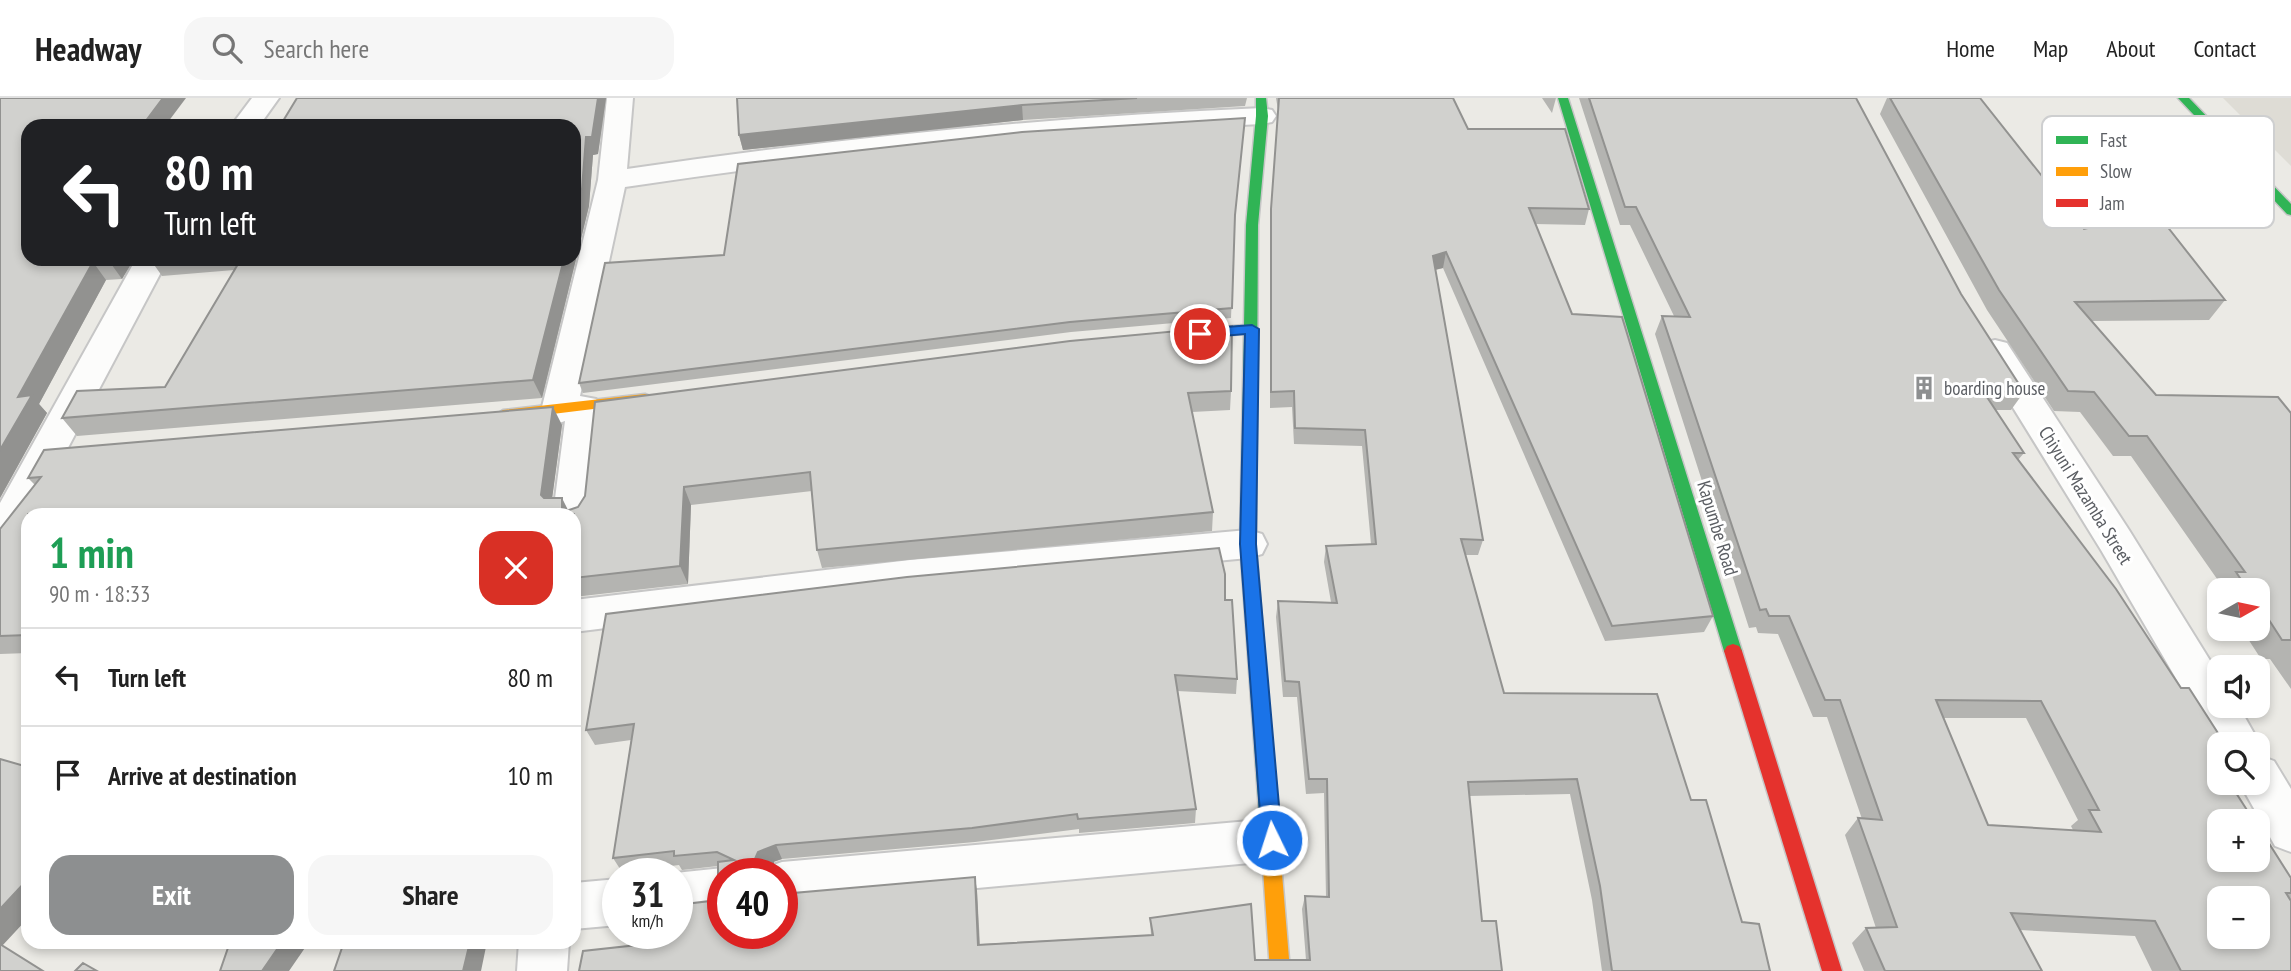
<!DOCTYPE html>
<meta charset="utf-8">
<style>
:root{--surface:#fff;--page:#f6f6f6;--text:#222;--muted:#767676;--line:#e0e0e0;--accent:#8d8f90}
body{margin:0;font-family:"PT Sans Narrow",sans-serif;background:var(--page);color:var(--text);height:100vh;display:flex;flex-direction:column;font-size:26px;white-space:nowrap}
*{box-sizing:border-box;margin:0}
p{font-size:23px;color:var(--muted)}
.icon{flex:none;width:38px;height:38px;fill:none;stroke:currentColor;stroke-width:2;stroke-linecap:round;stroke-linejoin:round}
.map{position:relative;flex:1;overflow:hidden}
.sheet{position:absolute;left:21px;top:410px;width:560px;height:441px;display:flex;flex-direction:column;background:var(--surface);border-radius:21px;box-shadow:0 4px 10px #0003}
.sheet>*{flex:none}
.guide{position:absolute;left:21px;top:21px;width:560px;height:147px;border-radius:21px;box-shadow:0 4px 10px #0003;background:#202124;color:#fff;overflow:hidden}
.needle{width:46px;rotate:81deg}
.fabs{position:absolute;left:2207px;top:480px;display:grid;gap:14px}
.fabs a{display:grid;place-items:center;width:63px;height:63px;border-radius:14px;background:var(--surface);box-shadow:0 4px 10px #0003;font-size:35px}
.speed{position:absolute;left:602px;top:760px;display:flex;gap:14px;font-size:35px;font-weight:700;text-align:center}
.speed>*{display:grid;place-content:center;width:91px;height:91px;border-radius:50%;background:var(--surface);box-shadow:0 4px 10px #0003;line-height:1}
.speed small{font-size:18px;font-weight:400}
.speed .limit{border:10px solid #d22;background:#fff;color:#111}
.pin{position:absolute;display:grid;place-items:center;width:60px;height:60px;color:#fff;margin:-30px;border:4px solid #fff;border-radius:50%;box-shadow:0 2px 7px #0007}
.me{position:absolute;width:77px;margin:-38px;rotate:356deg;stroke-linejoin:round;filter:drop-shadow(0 0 5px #0008)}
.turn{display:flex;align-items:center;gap:24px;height:147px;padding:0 28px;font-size:32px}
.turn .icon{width:91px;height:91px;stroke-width:2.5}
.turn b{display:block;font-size:49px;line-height:60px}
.round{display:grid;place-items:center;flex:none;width:74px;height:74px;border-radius:21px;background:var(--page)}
.head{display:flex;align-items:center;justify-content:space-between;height:119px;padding:0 28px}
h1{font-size:42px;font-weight:700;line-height:52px;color:#1e9e55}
.action{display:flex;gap:14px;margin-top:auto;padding:14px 28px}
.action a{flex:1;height:80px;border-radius:21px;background:var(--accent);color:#fff;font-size:28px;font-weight:700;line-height:80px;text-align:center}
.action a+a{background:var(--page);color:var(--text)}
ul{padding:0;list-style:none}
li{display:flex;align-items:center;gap:21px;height:98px;padding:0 28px;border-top:2px solid var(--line)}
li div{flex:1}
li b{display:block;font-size:26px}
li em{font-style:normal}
header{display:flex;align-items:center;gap:42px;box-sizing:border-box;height:98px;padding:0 35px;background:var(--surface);border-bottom:2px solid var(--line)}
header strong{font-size:33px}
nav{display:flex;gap:38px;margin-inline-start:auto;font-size:24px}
.search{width:490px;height:63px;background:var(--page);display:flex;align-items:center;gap:18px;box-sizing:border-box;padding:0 24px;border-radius:21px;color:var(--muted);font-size:26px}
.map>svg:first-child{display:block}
.education{fill:#dedcd5}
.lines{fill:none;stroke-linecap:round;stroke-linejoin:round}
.street-casing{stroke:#c6c6c6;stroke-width:4}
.fast-casing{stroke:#c6c6c6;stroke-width:3}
.slow-casing{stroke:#c6c6c6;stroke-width:3}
.jam-casing{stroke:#c6c6c6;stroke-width:3}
.street{fill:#fcfcfb;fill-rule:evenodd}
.fast{fill:#30b455;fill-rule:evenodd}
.slow{fill:#ff9f0a;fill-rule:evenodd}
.jam{fill:#e5322d;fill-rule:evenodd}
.wall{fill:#b4b4b1;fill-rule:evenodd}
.shaded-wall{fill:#929290}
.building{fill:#d1d1ce;stroke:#929290;stroke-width:2;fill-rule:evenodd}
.route{fill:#1a73e8;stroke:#114b97;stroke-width:2}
.labels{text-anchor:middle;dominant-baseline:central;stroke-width:6;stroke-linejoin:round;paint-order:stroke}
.poi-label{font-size:19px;fill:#5b5e63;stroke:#fff;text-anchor:start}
.street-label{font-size:19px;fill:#5b5e63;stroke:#fff}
.key{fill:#fff;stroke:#cecfd0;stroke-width:2}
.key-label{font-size:19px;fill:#5b5e63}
</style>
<header>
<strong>Headway</strong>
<div class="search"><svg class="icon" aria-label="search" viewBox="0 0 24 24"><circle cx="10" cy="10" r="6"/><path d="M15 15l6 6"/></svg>Search here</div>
<nav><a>Home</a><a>Map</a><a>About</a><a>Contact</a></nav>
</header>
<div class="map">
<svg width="2291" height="873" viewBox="0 0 2291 873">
<rect width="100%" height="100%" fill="#ebeae5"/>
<path class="education" d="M 2223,0 L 2291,0 L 2291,68 Z"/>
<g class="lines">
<g class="street-casing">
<path id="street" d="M 252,0 L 279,0 L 259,28 L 231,28 Z
M 607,0 L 633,0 L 627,71 C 838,40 1049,19 1262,10 L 1272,12 L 1276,18 L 1272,24 L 1262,26 C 1048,35 837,57 625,89 L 580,298 L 596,301 L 602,309 L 591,416 L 585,426 L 574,429 L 574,416 L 553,416 L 565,323 L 559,325 L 547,321 L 541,313 L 598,82 Z
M 136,161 L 168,161 L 34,414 L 28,416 C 28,433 14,445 0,449 L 0,405 Z
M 1995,242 L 2007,245 L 2129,432 L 2219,577 L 2219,607 L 2238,607 L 2260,646 L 2258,651 L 2258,646 L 2219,646 L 2219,654 L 2101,452 L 1978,253 L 1983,245 Z
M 1248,432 L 1262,436 L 1267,446 L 1262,456 L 1248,460 L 910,492 L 574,534 L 574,502 L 910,462 Z
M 2258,657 L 2274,663 L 2291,691 L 2291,754 L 2275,748 L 2239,684 L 2258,684 Z
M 1272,721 L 1289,727 L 1295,742 L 1289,757 L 1272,763 L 782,808 L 782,775 L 763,775 L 765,770 L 782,764 Z
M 723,770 L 738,775 L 723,775 L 723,814 L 677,819 L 677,775 L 675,775 Z
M 618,781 L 618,827 L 574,831 L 574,785 Z
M 519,844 L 569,844 L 567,873 L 517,873 Z"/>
</g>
<g class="fast-casing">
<path id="fast" d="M 1256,0 L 1266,0 L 1268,18 L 1258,127 L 1256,446 L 1278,727 L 1276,733 L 1269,735 L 1262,733 L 1260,727 L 1240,446 L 1244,236 L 1181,241 L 1174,237 L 1181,233 L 1244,227 L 1246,127 L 1256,18 Z
M 1558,0 L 1568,0 L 1742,553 L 1739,558 L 1733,560 L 1727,558 L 1724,553 Z
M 2178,0 L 2189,0 L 2291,106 L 2291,117 L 2287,116 Z"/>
</g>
<g class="slow-casing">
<path id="slow" d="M 645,296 L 650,298 L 652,301 L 650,304 L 503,322 L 496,317 L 503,312 Z
M 1269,719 L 1276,721 L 1278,727 L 1290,873 L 1270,873 L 1260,727 L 1262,721 Z"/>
</g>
<g class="jam-casing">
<path id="jam" d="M 1733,546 L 1739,548 L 1742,553 L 1842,873 L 1822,873 L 1724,553 L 1727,548 Z"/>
</g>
<use href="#street" class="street"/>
<use href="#fast" class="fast"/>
<use href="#slow" class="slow"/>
<use href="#jam" class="jam"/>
</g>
<path class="wall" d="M 297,0 L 606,0 L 598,56 L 593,57 L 589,108 L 542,300 L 77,338 L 62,320 L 165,289 L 234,172 L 162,178 L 150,161 L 574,161 Z
M 737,0 L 1247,0 L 1245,8 L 1023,22 L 743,52 L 739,37 Z
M 1276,0 L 1453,0 L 1468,31 L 1589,111 L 1585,127 L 1535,126 L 1572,216 L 1713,518 L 1704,534 L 1605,543 L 1443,170 L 1435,172 L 1483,442 L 1478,457 L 1465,457 L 1504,595 L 1691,702 L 1742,824 L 1770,873 L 1602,873 L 1592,802 L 1570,696 L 1469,698 L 1482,823 L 1502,873 L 665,844 L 718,802 L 718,768 L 682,772 L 679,767 L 622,774 L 613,760 L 631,642 L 595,647 L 586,632 L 1225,502 L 1237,581 L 1236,596 L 1177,593 L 1196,711 L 1195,725 L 1079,735 L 1079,731 L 975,744 L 782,761 L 773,764 L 723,835 L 977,793 L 980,846 L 1151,837 L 1150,820 L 1255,862 L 1306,862 L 1302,811 L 1305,798 L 1326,799 L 1324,695 L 1306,696 L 1297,599 L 1283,599 L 1276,519 L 1278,503 L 1331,504 L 1324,464 L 1326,448 L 1371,446 L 1362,348 L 1294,346 L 1292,309 L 1270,310 L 1270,127 L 1279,18 Z
M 1542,0 L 1556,0 L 1552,15 Z
M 1579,0 L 1856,0 L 1961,196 L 2024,294 L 2011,312 L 1996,312 L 2024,355 L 2018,362 L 2219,684 L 2291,780 L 2291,873 L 2152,873 L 2135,838 L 2020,832 L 2042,873 L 1864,873 L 1852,845 L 1866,830 L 1876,830 L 1845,737 L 1858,720 L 1862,721 L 1827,619 L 1813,619 L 1778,536 L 1758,535 L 1756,529 L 1749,530 L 1655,236 L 1662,218 L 1674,218 L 1630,127 L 1620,127 ZM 1943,620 L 2026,620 L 2078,722 L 2071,728 L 2073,732 L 1988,727 Z
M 1887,0 L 1980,0 L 2084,131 L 2225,202 L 2209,222 L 2092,223 L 2156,297 L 2291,315 L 2291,591 L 2270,561 L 2261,561 L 2241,530 L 2258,530 L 2258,492 L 2219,492 L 2219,497 L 2216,493 L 2222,488 L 2131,358 L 2113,358 L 2080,314 L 2054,313 L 1987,212 L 1880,16 Z
M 28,28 L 134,161 L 122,181 L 106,182 L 39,306 L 47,315 L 0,400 Z
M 1235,123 L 1231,220 L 1071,234 L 583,295 L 579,285 Z
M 1231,293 L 1230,312 L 1192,314 L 1213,414 L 1212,433 L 822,470 L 817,452 L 812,393 L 691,407 L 688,486 L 574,499 L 574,416 L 28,416 L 28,555 L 0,556 L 0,431 L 35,387 L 28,380 L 562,327 L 552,400 L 568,412 L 578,409 L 585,398 L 595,304 Z"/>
<path class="shaded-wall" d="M 163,0 L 186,0 L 165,28 L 142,28 Z
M 598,0 L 606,0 L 598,56 L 593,57 L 589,108 L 542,300 L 533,282 L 564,161 L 574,161 L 574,123 L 586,39 Z
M 1022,7 L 1023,22 L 743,52 L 739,37 Z
M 1446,154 L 1443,170 L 1430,173 L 1433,158 Z
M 110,161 L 134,161 L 122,181 L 109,163 Z
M 93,164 L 106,182 L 39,306 L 47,315 L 0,400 L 0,352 L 18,299 Z
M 553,309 L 562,327 L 550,416 L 541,397 Z
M 684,389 L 691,407 L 688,486 L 680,468 Z
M 562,400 L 570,416 L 562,411 Z
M 776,747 L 782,761 L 773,764 L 778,775 L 773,775 L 754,763 L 758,754 Z
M 975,779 L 977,793 L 980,860 L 978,847 Z
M 28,781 L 28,820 L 2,848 L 0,847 L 0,811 Z
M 282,844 L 309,844 L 289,873 L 262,873 Z
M 470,844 L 487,844 L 481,873 L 463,873 Z"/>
<path class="building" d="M 0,0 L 163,0 L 142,28 L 28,28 L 28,161 L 110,161 L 109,163 L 93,164 L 18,299 L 32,297 L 0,352 Z
M 297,0 L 598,0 L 592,39 L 586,39 L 582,91 L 574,123 L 574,28 L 280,28 Z
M 737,0 L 1137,0 L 1022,7 L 739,37 Z
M 1279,0 L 1453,0 L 1468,31 L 1565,31 L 1589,111 L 1529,110 L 1572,216 L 1622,219 L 1713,518 L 1612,528 L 1446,154 L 1433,158 L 1483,442 L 1461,441 L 1504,595 L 1657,596 L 1691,702 L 1706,702 L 1742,824 L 1759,826 L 1770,873 L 1612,873 L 1600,788 L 1577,681 L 1468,684 L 1482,823 L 1496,823 L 1502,873 L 579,873 L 583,853 L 665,844 L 666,835 L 677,835 L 677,807 L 718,802 L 718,764 L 734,762 L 717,754 L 674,758 L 674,753 L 613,760 L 634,626 L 586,632 L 606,516 L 907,479 L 1219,450 L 1225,476 L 1225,502 L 1232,502 L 1237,581 L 1175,577 L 1196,711 L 1078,721 L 1077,716 L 972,730 L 776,747 L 758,754 L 754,763 L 773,764 L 773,775 L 723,775 L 723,835 L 782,835 L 782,796 L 975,779 L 978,847 L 1153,837 L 1150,820 L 1251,806 L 1255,862 L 1310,862 L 1305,798 L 1329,799 L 1327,681 L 1309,681 L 1299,584 L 1285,583 L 1278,503 L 1337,505 L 1326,448 L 1376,446 L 1365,332 L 1295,330 L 1294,293 L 1271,294 L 1271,111 Z
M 1589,0 L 1856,0 L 1961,196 L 2024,294 L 1983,293 L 2024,355 L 2013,355 L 2116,491 L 2181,590 L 2189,590 L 2225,646 L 2219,646 L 2219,684 L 2229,684 L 2254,723 L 2219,723 L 2219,761 L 2258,761 L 2258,728 L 2291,780 L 2291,795 L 2286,795 L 2291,803 L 2291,873 L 2181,873 L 2155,823 L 2011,815 L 2042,873 L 1885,873 L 1866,830 L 1897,829 L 1858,720 L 1882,722 L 1840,602 L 1825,602 L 1789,518 L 1769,518 L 1766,511 L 1760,512 L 1662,218 L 1690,219 L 1636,109 L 1625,109 ZM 1936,602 L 2041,603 L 2099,712 L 2089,712 L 2101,734 L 1988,727 ZM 2219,800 L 2258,800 L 2258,838 L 2219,838 Z
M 1890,0 L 1980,0 L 2084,131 L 2150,116 L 2166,127 L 2225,202 L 2075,204 L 2156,297 L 2278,299 L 2291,315 L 2291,542 L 2282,542 L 2258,505 L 2258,492 L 2248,492 L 2236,474 L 2245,474 L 2147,338 L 2129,338 L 2094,294 L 2068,293 L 1999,192 Z
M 1245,20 L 1235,117 L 1232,210 L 1070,224 L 579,285 L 605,165 L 724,157 L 738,66 L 1022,34 Z
M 241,161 L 564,161 L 533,282 L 62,320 L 77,293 L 165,289 Z
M 1232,228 L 1231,293 L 1188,295 L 1213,414 L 817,452 L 810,374 L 684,389 L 680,468 L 574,480 L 574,416 L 28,416 L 28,537 L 0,538 L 0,431 L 41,379 L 28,380 L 44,352 L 553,309 L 541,397 L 544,400 L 562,400 L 562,411 L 566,413 L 578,409 L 585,398 L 595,304 L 1070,243 Z
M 0,661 L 28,669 L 28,781 L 0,811 Z
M 230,844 L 282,844 L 262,873 L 220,873 Z
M 344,844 L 470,844 L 463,873 L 334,873 Z
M 0,846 L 43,873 L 0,873 Z
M 83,865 L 97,873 L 75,873 Z"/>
<path class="route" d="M 1252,227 L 1259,231 L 1256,446 L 1282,742 L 1279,748 L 1272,751 L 1265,748 L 1262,742 L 1240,446 L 1245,236 L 1200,240 L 1193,236 L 1200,231 Z"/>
<defs>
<g id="building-bare" transform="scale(1.89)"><path d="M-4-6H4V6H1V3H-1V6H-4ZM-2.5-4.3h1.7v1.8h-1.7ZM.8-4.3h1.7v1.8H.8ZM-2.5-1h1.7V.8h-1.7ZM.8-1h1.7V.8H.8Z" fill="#8d8f90" stroke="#fff" stroke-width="2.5" paint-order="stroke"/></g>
</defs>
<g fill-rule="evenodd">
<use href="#building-bare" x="1924" y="290"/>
</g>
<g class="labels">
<g class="poi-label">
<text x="1944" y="290">boarding house</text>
</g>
<g class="street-label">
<text transform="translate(2086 397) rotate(58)">Chiyuni Mazamba Street</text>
<text transform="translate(1718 430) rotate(73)">Kapumbe Road</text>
</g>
</g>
<rect x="2042" y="18" width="232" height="112" rx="10" class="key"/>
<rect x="2056" y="38" width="32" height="8" fill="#30b455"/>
<rect x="2056" y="69" width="32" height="9" fill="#ff9f0a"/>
<rect x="2056" y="101" width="32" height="8" fill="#e5322d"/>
<g class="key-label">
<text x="2100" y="49">Fast</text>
<text x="2100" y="80">Slow</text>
<text x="2100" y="112">Jam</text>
</g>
</svg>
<div class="fabs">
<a><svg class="needle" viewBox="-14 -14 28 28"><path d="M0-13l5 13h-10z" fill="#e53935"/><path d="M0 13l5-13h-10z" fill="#767676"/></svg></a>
<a><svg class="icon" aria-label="sound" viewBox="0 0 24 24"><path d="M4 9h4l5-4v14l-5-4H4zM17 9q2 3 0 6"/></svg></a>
<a><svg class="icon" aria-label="search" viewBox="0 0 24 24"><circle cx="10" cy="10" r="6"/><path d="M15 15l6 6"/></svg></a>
<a>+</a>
<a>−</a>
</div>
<div class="speed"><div>31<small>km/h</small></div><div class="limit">40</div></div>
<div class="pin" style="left:1200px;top:236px;background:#d93025"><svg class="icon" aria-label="arrive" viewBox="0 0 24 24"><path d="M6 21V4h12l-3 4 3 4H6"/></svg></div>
<svg class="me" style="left:1272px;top:742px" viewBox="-20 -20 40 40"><circle r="17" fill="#1a73e8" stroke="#fff" stroke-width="3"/><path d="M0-11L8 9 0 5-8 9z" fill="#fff"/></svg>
<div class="guide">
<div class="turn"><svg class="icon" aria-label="left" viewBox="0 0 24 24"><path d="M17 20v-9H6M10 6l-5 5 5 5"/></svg><div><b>80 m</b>Turn left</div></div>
</div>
<section class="sheet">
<div class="head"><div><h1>1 min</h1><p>90 m · 18:33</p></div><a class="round" style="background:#d93025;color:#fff"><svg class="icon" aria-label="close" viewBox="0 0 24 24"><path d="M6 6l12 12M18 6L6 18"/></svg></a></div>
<ul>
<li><svg class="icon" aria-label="left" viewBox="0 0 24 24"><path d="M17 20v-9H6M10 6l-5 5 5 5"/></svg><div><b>Turn left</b></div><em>80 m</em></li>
<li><svg class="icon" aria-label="arrive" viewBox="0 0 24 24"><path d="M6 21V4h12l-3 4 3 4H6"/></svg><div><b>Arrive at destination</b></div><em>10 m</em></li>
</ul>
<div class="action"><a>Exit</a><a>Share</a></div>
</section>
</div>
